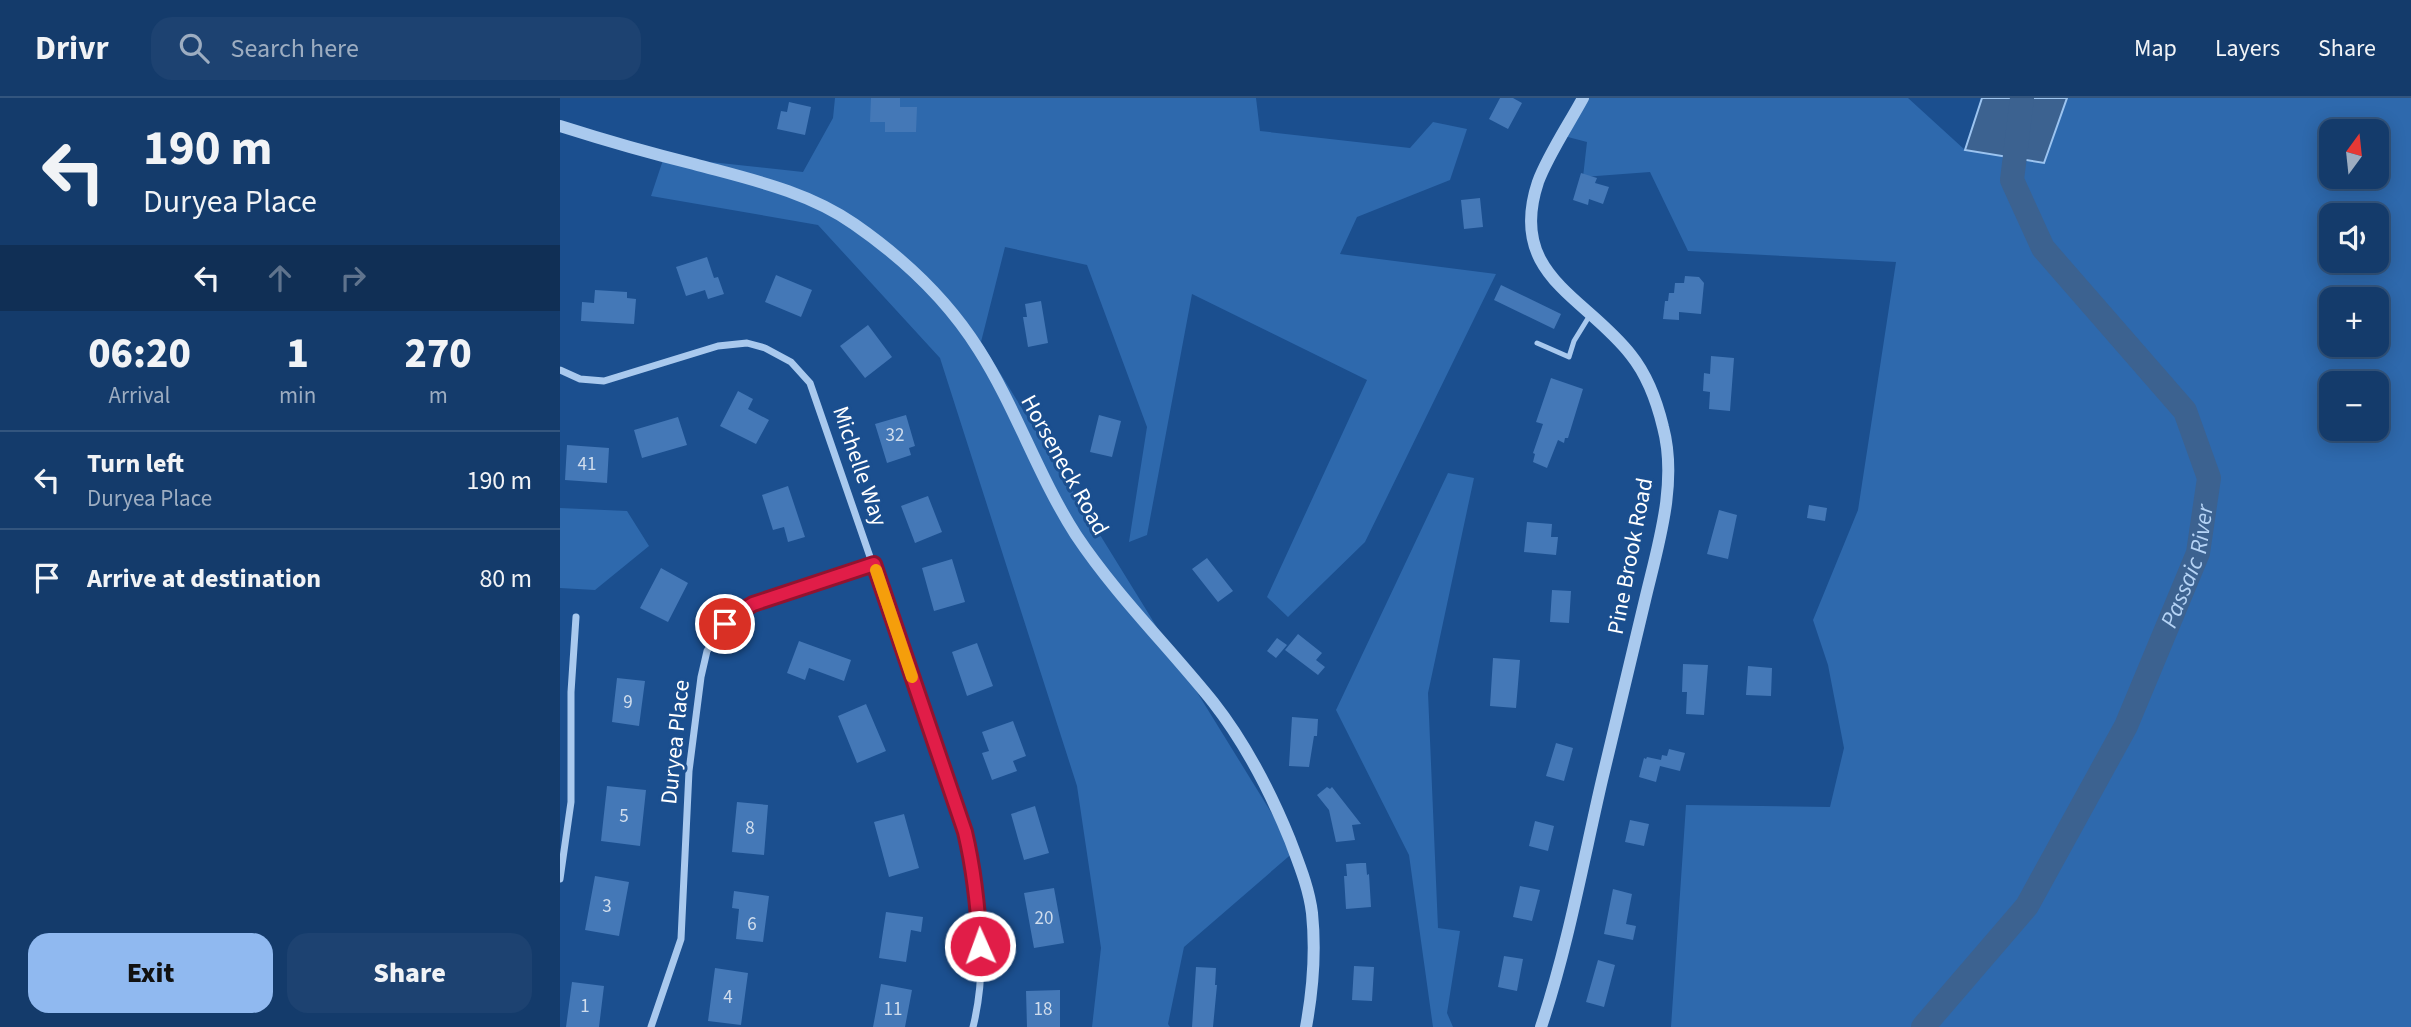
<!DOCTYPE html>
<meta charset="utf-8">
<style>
:root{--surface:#143b6b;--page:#1d4271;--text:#f1f3f6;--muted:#9dadc1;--line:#33557e;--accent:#90b9f0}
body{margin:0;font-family:"Source Sans 3",sans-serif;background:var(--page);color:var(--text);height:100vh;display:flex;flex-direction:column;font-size:26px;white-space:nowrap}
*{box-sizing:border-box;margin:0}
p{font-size:23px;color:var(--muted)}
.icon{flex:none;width:38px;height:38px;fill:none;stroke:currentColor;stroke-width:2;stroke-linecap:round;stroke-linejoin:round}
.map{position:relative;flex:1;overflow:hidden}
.drawer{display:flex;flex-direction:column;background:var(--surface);width:560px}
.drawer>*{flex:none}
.hud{background:#143b6b;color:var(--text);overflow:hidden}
.needle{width:46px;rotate:15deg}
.buttons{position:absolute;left:1759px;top:21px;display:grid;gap:14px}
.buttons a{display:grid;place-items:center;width:70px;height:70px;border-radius:14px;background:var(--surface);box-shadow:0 4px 18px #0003,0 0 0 2px var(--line);font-size:35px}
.pin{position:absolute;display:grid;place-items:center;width:60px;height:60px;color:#fff;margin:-30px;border:4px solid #fff;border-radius:50%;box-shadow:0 2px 7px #0007}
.me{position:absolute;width:77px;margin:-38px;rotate:358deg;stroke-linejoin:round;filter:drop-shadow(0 0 5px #0008)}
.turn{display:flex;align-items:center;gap:24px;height:147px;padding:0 28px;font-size:32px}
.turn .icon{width:91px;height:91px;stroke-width:2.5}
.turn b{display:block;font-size:49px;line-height:60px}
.lanes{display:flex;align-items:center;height:66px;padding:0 28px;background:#0003;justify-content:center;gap:35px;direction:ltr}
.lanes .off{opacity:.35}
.eta{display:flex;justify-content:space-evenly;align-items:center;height:119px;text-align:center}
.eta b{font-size:42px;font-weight:800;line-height:49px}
.action{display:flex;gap:14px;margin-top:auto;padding:14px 28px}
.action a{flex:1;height:80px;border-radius:21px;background:var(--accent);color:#111;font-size:28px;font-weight:800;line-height:80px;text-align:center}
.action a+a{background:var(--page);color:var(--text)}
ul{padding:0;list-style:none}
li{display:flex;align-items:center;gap:21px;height:98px;padding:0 28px;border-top:2px solid var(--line)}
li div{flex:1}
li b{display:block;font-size:26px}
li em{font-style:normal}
header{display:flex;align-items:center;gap:42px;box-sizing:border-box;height:98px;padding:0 35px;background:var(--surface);border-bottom:2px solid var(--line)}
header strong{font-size:33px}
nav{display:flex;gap:38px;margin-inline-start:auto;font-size:24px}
.search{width:490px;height:63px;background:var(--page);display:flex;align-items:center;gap:18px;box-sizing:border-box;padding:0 24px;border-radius:21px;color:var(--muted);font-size:26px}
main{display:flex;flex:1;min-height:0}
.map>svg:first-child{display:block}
.green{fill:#2e69ad;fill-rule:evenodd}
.water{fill:#3c6290;stroke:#9cc4f0;stroke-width:2}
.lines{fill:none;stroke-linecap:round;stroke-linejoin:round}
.river{stroke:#3c6290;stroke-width:24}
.building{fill:#4478b7}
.service{stroke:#a9c9ee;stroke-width:5}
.minor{stroke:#a9c9ee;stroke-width:7}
.tertiary{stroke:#a9c9ee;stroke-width:12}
.route-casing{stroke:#92132f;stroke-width:18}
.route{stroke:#e11d48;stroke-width:12}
.slow{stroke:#f59e0b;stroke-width:12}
.labels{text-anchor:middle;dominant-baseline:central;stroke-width:6;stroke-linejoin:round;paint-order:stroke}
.number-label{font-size:19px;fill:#d0dded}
.street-label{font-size:23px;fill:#fff;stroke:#1b4f8f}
.water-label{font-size:24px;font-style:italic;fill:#b5d3f5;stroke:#1b4f8f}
</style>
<header>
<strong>Drivr</strong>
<div class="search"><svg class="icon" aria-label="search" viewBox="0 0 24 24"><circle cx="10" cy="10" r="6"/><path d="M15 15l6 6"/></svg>Search here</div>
<nav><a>Map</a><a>Layers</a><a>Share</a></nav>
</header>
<main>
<section class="drawer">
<div class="hud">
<div class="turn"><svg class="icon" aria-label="left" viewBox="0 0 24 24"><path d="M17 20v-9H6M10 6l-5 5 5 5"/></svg><div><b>190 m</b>Duryea Place</div></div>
<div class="lanes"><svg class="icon" aria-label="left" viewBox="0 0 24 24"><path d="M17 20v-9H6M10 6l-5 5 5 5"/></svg><svg class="icon off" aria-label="ahead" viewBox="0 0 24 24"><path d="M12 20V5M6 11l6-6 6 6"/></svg><svg class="icon off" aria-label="right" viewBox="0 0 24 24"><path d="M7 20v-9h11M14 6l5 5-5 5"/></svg></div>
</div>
<div class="eta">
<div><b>06:20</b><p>Arrival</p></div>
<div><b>1</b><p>min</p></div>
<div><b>270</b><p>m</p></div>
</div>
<ul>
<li><svg class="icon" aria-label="left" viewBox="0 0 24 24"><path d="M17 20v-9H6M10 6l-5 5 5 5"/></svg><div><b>Turn left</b><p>Duryea Place</p></div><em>190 m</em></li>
<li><svg class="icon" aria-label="arrive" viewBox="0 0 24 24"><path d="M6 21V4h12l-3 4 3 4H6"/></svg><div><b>Arrive at destination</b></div><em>80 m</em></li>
</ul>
<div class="action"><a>Exit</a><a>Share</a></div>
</section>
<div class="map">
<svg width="1851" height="929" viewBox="0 0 1851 929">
<rect width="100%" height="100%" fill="#1b4f8f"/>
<path class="green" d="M 275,0 L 696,0 L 700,33 L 850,50 L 873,24 L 907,31 L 890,82 L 797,119 L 780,156 L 936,176 L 805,444 L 728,519 L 707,499 L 807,282 L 632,196 L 587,437 L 569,444 L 587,329 L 527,167 L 445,149 L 421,244 L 735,753 L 624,849 L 608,926 L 610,929 L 532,929 L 541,850 L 517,688 L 380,260 L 258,127 L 91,98 L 104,59 L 243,74 L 273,20 Z
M 1024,0 L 1348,0 L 1405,52 L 1484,65 L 1507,0 L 1851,0 L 1851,929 L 1111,929 L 1126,707 L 1270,709 L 1284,650 L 1268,567 L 1253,522 L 1298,412 L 1336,164 L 1128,153 L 1090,74 L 1023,79 L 1027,44 L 1004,38 ZM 1771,33 L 1816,33 L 1816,79 L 1771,79 ZM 1771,117 L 1816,117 L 1816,163 L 1771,163 ZM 1771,201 L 1816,201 L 1816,247 L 1771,247 ZM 1771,285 L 1816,285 L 1816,331 L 1771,331 Z
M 888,375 L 914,380 L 868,595 L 878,830 L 900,833 L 887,915 L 893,929 L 873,929 L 849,757 L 776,612 Z
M 0,410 L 67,413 L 89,448 L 35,492 L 0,490 Z"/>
<path class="water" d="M 1422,0 L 1507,0 L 1484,65 L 1405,52 Z"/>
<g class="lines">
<path class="river" id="s1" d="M 1363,929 L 1467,808 L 1566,628 L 1638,455 L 1649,380 L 1625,313 L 1483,150 L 1452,82 L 1462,0"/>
</g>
<path class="building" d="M 311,0 L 340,0 L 340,9 L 357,9 L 356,34 L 325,34 L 325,24 L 310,24 Z
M 940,0 L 953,0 L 962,5 L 948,31 L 929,21 Z
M 229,4 L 251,9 L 245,37 L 217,31 L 221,13 L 227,14 Z
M 1021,75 L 1037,80 L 1035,85 L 1049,89 L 1043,106 L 1029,101 L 1028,107 L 1013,102 Z
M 920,100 L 923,129 L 904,131 L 901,102 Z
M 147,159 L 154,180 L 158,179 L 164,196 L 148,201 L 145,192 L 126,198 L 116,169 Z
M 216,177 L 252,192 L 241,219 L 205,204 Z
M 1125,178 L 1139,179 L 1144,185 L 1141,216 L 1119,214 L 1119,222 L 1103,221 L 1105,203 L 1108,203 L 1109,195 L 1114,195 L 1115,185 L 1124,185 Z
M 941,187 L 1001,216 L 994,231 L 934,202 Z
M 35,192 L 67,194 L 67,200 L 76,201 L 74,226 L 21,223 L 22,204 L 34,205 Z
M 481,203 L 488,245 L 468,249 L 463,219 L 467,219 L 465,206 Z
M 308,227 L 332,259 L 305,280 L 280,248 Z
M 1151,258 L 1174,260 L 1170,313 L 1149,311 L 1150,294 L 1143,293 L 1144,275 L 1150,276 Z
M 991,280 L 1023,291 L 1008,340 L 1005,340 L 1004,345 L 998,342 L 987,370 L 973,364 L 975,356 L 973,355 L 983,326 L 976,324 Z
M 178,293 L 193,301 L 188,311 L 209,322 L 196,346 L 160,328 Z
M 346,317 L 355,348 L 349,350 L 351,357 L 327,365 L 315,326 Z
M 539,317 L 561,323 L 552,359 L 530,354 Z
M 118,319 L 127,347 L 82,360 L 74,332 Z
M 7,347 L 49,350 L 47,385 L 5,382 Z
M 228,388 L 245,439 L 228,444 L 224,429 L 213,432 L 202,397 Z
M 368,398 L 382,434 L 355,445 L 341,408 Z
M 1249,407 L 1267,410 L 1265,423 L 1247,420 Z
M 1159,412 L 1177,417 L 1168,461 L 1147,456 Z
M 967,424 L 992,426 L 991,439 L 998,439 L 996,457 L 964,454 Z
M 647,460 L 673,493 L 658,504 L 632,471 Z
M 392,461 L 405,504 L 374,513 L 362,470 Z
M 101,470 L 128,485 L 108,524 L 80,510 Z
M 992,492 L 1011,493 L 1009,525 L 990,524 Z
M 738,536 L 762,555 L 756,562 L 765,569 L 758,577 L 725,552 Z
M 717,540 L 727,547 L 716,560 L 707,553 Z
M 239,543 L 291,562 L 284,583 L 249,570 L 245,582 L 227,575 Z
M 417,545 L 433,588 L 407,598 L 392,554 Z
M 933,560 L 960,562 L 956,610 L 930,608 Z
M 1123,566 L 1148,567 L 1144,617 L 1126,616 L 1127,594 L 1122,594 Z
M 1188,568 L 1212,570 L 1211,598 L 1186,597 Z
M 57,580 L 85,583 L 79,628 L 52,624 Z
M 306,606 L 326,653 L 297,665 L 278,618 Z
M 732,619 L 758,621 L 757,638 L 754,638 L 749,669 L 729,668 Z
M 453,623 L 466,658 L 453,663 L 457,673 L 432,682 L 422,655 L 429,653 L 422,634 Z
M 996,645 L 1013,650 L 1004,683 L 986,678 Z
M 1109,651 L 1125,655 L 1120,673 L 1100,668 L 1096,684 L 1079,679 L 1084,660 L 1086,661 L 1087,659 L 1101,662 L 1102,657 L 1107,658 Z
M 47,688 L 86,692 L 80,748 L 41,743 Z
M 767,689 L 770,691 L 772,689 L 801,726 L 792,727 L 795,742 L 776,744 L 769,712 L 757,697 Z
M 177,704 L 208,707 L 204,757 L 172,754 Z
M 475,708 L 489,755 L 464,762 L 451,716 Z
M 344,716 L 359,770 L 329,779 L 314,724 Z
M 1070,722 L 1089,726 L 1084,748 L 1065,744 Z
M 975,723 L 994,728 L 988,753 L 969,748 Z
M 800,765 L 806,765 L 807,777 L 809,776 L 811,809 L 786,811 L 784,778 L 787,778 L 786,766 Z
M 35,778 L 69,784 L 59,838 L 25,832 Z
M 960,788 L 980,792 L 972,823 L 953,819 Z
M 494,790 L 504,845 L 474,850 L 464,795 Z
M 1053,791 L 1072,796 L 1066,826 L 1076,828 L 1073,842 L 1044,836 Z
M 174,793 L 209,798 L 203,844 L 176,841 L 179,811 L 172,810 Z
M 326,814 L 363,819 L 361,834 L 351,832 L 346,864 L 319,860 Z
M 944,858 L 963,861 L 957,893 L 938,889 Z
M 1038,862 L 1055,867 L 1044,909 L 1026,904 Z
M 794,868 L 814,869 L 812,903 L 792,902 Z
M 636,869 L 656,870 L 655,887 L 657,887 L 653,929 L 632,929 Z
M 155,870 L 188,875 L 181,927 L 148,923 Z
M 12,884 L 44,888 L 39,929 L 6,929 Z
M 321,886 L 352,892 L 345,929 L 313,929 Z
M 500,892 L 500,929 L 467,929 L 466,893 Z"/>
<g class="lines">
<path class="service" d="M 977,245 L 1009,259 L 1014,243 L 1030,217"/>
<path class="minor" d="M 0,272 L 20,281 L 44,283 L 158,248 L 187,245 L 205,250 L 231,264 L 250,285 L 405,734 C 419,796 429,866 413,929
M 0,781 L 11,704 L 11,594 L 16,519
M 91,929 L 121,841 L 129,673 L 141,579 L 147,553 L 165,526 L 185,510 L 314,466"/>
<path class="tertiary" d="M 0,28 C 44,42 89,55 134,66 C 189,81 247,93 294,126 C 343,160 387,201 419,252 C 456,310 478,378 516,437 C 556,497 608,548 653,604 C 686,646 710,693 730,742 C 739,766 749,790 752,815 C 756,854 753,891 746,929
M 981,929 C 1008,848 1023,764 1042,682 C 1056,622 1071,562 1085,502 C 1098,447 1118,385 1103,329 C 1097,304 1087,277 1071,257 C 1025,198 947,177 978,84 C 988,57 1009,26 1023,0"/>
</g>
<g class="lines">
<g class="route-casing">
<path id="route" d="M 165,526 L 176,516 L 193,506 L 314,466 L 405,734 C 414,772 418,809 420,848"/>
</g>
<use href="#route" class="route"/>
<path class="slow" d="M 316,472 L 352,579"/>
</g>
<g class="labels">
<g class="number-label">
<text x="335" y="337">32</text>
<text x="27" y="366">41</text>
<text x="68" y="604">9</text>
<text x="64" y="718">5</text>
<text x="190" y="730">8</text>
<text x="47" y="808">3</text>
<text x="484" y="820">20</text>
<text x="192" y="826">6</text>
<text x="168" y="899">4</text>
<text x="25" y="908">1</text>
<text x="333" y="911">11</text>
<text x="483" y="911">18</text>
</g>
<g class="street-label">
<text transform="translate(505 367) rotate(61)">Horseneck Road</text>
<text transform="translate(300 368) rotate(71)">Michelle Way</text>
<text transform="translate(1070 458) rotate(-79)">Pine Brook Road</text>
<text transform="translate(115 644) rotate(-84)">Duryea Place</text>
</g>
<g class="water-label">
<text stroke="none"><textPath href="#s1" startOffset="537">Passaic River</textPath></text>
</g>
</g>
</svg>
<div class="buttons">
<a><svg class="needle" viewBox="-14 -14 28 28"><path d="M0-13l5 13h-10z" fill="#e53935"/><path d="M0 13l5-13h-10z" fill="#9dadc1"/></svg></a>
<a><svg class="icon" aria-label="sound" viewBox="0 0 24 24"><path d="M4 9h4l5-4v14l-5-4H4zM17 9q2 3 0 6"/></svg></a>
<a>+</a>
<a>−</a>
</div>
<div class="pin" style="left:165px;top:526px;background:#d93025"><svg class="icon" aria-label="arrive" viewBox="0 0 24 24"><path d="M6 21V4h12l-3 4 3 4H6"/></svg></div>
<svg class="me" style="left:420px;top:848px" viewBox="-20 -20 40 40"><circle r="17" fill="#e11d48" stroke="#fff" stroke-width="3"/><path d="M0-11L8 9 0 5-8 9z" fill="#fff"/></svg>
</div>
</main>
